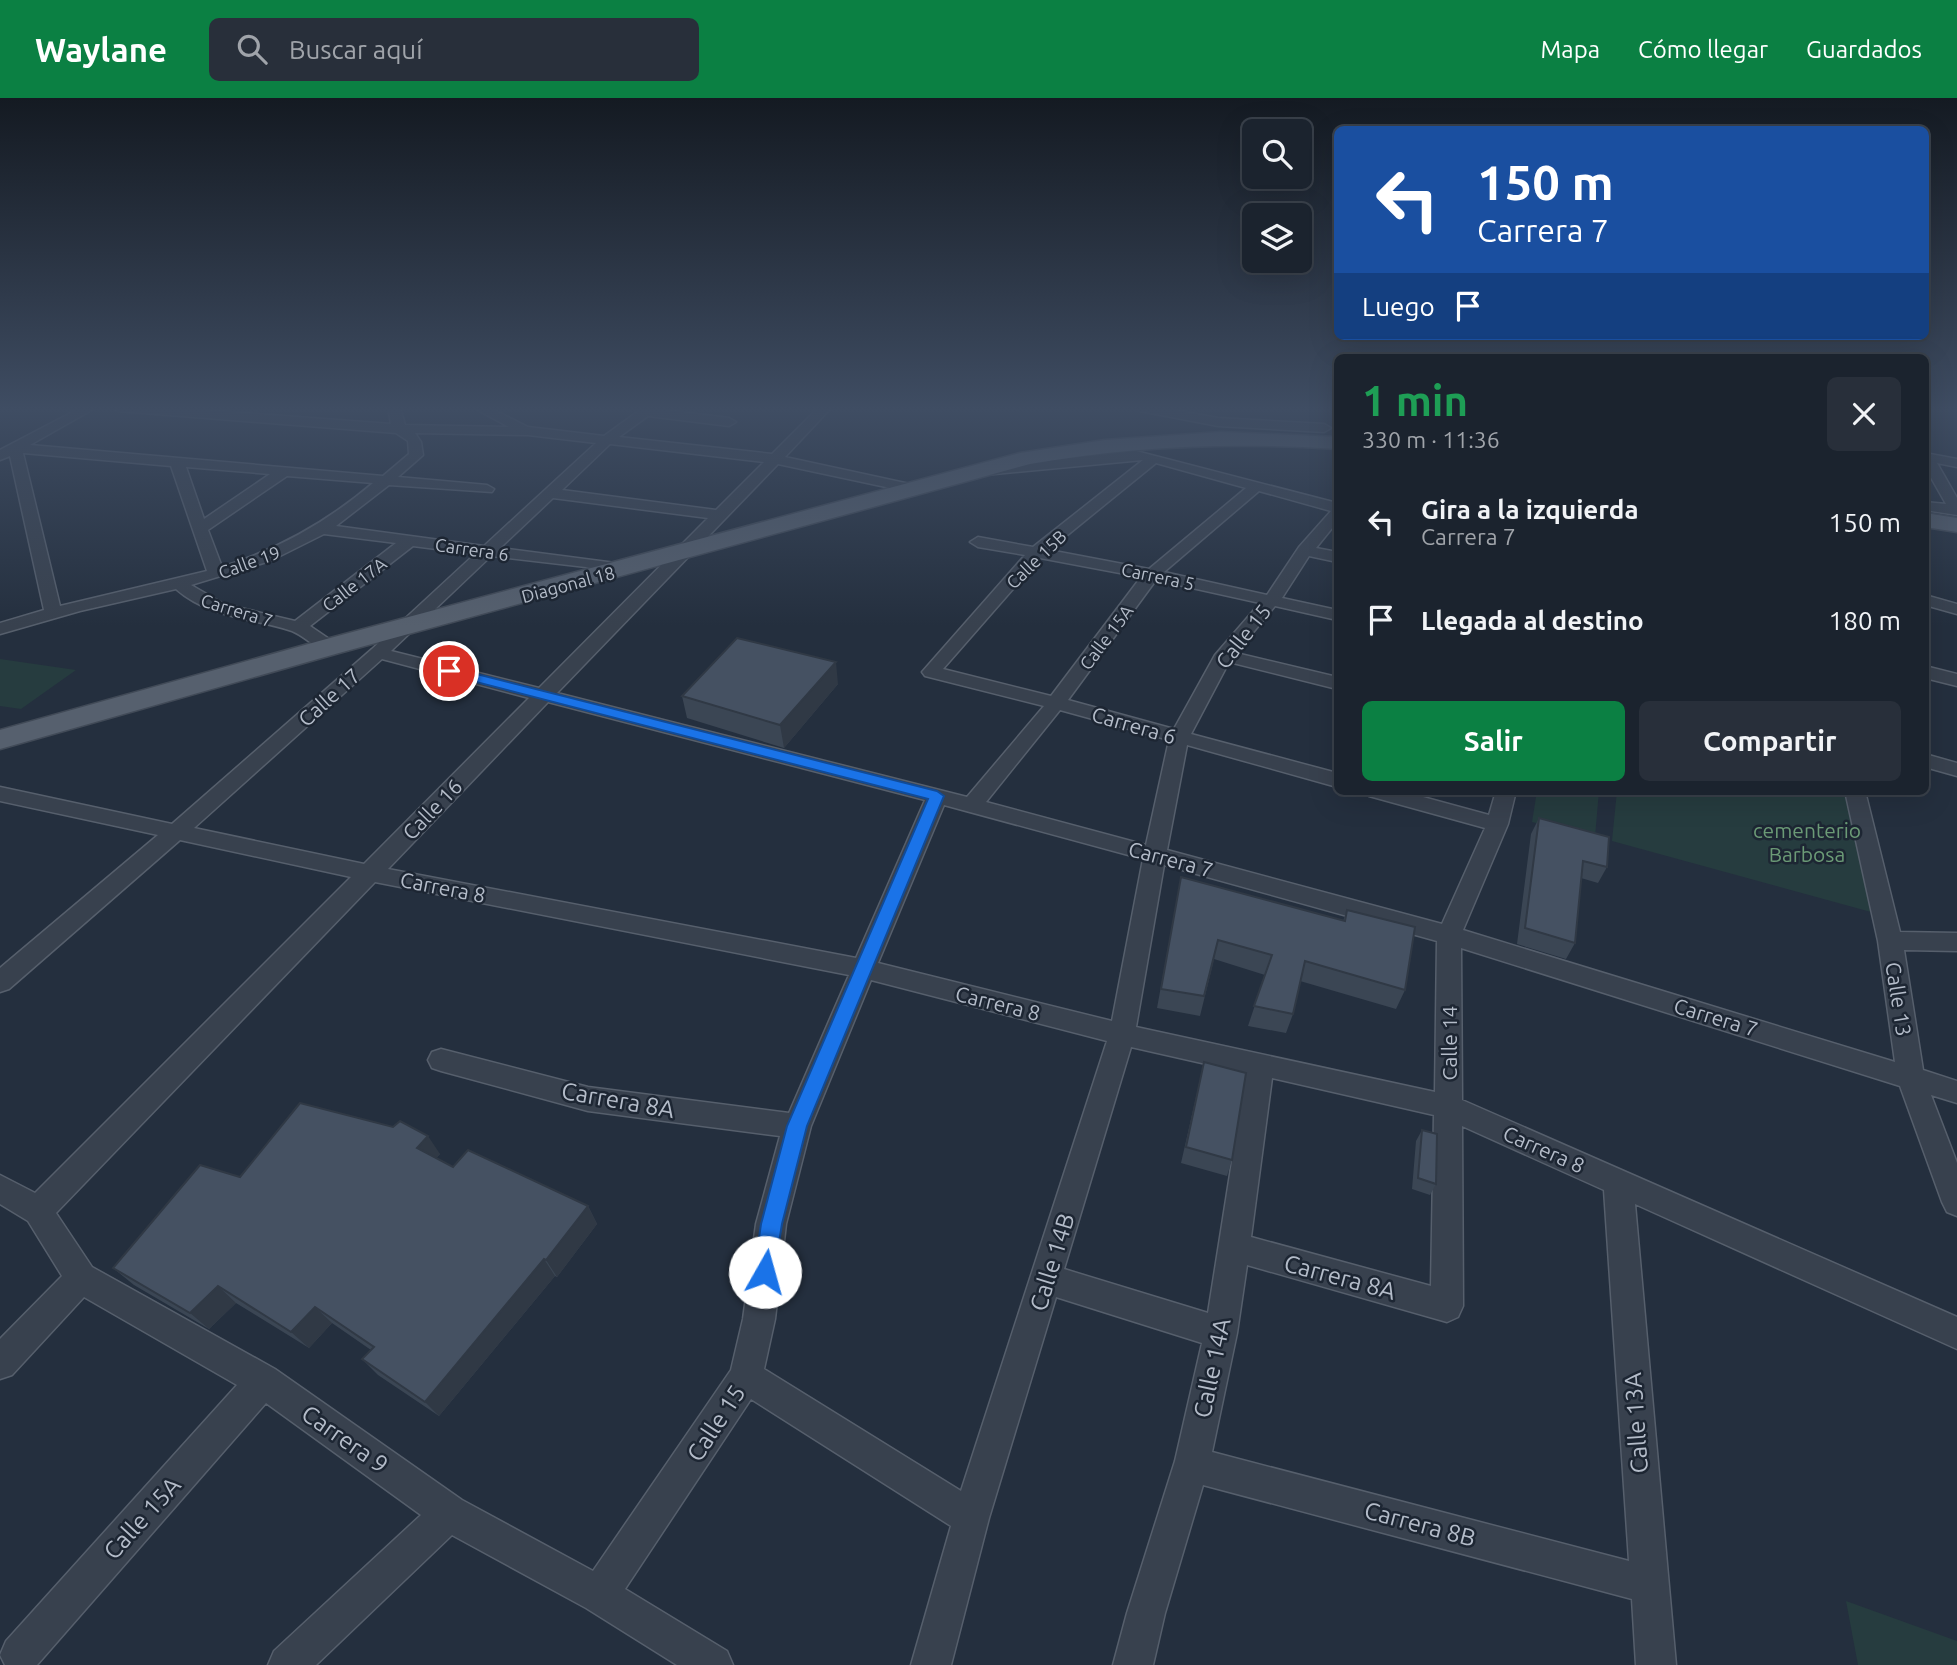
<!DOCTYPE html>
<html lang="es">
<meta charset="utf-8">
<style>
:root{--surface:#1b232e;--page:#282f3a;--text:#f1f3f6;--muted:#a0a4aa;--line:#39404a;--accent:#0b8043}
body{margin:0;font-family:Ubuntu,sans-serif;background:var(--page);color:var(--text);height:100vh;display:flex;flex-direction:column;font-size:26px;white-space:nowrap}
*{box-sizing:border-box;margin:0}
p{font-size:23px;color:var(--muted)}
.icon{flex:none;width:38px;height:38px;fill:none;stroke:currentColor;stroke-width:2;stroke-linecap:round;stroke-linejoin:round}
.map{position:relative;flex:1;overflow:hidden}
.details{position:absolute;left:1334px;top:256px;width:595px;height:441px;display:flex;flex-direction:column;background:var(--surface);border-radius:10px;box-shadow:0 7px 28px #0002,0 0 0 2px var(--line)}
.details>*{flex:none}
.guide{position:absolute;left:1334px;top:28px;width:595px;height:214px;border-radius:10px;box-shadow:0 7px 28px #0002,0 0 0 2px var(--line);background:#1a4fa0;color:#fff;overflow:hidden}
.buttons{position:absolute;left:1242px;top:21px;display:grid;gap:14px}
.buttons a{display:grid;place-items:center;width:70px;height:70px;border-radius:10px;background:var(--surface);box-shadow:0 7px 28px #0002,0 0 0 2px var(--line);font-size:35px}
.pin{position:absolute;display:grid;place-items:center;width:60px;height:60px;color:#fff;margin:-30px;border:4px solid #fff;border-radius:50%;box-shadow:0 2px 7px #0007}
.me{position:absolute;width:77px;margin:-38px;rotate:7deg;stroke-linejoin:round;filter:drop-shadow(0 0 5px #0008)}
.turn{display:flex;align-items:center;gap:24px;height:147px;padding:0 28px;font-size:32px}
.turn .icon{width:91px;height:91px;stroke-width:2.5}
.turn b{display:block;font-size:49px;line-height:60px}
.then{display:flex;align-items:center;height:66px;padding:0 28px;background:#0003;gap:14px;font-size:26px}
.round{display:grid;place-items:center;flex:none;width:74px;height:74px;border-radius:10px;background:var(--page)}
.head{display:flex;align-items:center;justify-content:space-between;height:119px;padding:0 28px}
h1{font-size:42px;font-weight:700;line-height:52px;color:#1e9e55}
.action{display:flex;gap:14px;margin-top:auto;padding:14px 28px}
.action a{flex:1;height:80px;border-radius:10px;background:var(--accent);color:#fff;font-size:28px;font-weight:700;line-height:80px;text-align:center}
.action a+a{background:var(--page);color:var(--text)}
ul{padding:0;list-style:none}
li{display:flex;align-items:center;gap:21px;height:98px;padding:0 28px}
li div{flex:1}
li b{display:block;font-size:26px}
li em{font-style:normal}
header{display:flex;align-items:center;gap:42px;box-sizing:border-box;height:98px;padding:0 35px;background:var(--accent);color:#fff}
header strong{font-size:33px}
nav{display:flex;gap:38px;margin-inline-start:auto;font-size:24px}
.search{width:490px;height:63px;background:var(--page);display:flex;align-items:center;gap:18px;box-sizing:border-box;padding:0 24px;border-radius:10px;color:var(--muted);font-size:26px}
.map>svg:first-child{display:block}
.green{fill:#263c3f}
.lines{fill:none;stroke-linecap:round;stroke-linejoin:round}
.minor-casing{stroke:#565f6c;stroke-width:3}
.primary-casing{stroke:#414a57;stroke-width:3}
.minor{fill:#38414e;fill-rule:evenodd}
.primary{fill:#56606e;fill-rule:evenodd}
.wall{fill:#3b4654}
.shaded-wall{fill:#303945}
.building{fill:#455162;stroke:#303945;stroke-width:2}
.route{fill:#1a73e8;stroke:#114b97;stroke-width:2}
.labels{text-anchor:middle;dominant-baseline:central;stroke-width:5;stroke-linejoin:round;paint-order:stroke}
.far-street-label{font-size:18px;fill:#b4bcc9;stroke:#1d2633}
.street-label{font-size:21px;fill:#b4bcc9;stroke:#1d2633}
.park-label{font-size:21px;fill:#6b9a76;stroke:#1d2633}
.near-street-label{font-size:24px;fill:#b4bcc9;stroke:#1d2633}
</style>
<header>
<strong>Waylane</strong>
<div class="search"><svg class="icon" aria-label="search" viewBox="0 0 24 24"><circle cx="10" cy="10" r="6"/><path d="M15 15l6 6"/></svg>Buscar aquí</div>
<nav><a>Mapa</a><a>Cómo llegar</a><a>Guardados</a></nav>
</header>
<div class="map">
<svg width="1957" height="1567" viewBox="0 0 1957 1567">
<rect width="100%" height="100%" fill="#242f3e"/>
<path class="green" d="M 0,561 L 76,572 L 21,611 L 0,608 Z
M 1537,693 L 1599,693 L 1595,739 L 1532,724 Z
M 1617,693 L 1849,693 L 1871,814 L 1612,743 Z
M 1846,1503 L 1957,1543 L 1957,1567 L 1858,1567 Z"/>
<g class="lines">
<g class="minor-casing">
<path id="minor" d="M 82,309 L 97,309 L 30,347 L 383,378 L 409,356 L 408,343 L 396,335 L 118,313 L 112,309 L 163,309 L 391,326 L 388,309 L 400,309 L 405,327 L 509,329 L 472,309 L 488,309 L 528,329 L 604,338 L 644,309 L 658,309 L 657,311 L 729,320 L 736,324 L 729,328 L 648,318 L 619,339 L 772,356 L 819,309 L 832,309 L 785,359 L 919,388 L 921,391 L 919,394 L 914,395 L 778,366 L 557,595 L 967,699 L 1044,608 L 925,578 L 922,574 L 1025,457 L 978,449 L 970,444 L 978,439 L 1033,449 L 1143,362 L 984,377 L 979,376 L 979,370 L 1136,353 L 1337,405 L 1337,424 L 1316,450 L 1337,454 L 1337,464 L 1309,458 L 1282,500 L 1337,512 L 1337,522 L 1275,508 L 1236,555 L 1337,579 L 1337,591 L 1229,564 L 1191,636 L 1337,675 L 1337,689 L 1187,647 L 1167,752 L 1442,826 L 1485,730 L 1369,698 L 1366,693 L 1401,693 L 1489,717 L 1496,693 L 1516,693 L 1508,726 L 1463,832 L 1895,964 L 1878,843 L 1845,693 L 1865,693 L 1900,834 L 1957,835 L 1957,853 L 1904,852 L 1923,972 L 1957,983 L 1957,1005 L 1931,997 L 1957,1065 L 1957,1118 L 1947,1114 L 1942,1104 L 1900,988 L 1461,850 L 1462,1002 L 1957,1219 L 1957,1251 L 1635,1106 L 1676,1567 L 1636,1567 L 1632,1501 L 1203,1387 L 1165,1515 L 1153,1567 L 1113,1567 L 1127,1515 L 1175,1363 L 1202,1245 L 1056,1199 L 989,1420 L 951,1567 L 911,1567 L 951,1428 L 751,1301 L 625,1491 L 727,1553 L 733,1567 L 677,1567 L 586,1510 L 452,1437 L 316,1567 L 268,1567 L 274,1553 L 421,1417 L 266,1305 L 37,1567 L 5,1567 L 0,1557 L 6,1543 L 237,1287 L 84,1199 L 12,1277 L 0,1281 L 0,1241 L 62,1178 L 28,1123 L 0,1106 L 0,1077 L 35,1095 L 351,779 L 180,742 L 9,891 L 0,894 L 0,870 L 158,737 L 0,703 L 0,689 L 172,726 L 372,551 L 475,456 L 413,448 L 310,528 L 335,545 L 338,549 L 329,554 C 315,551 305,538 292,533 C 252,520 209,520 176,491 L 80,513 L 0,536 L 0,525 L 44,512 L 10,358 L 0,362 L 0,352 ZM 415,335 L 528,337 L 596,345 L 484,448 L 336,428 L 389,387 L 492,394 L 494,391 L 487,387 L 398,379 L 423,357 L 421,344 ZM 610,346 L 764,364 L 716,412 L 562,392 ZM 23,355 L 171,368 L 207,473 L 60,508 ZM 1156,365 L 1246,390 L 1149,471 L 1049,452 ZM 186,369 L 270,376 L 204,421 ZM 287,378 L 373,385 C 327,424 279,451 222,469 L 208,432 ZM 1259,393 L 1331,413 L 1299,449 L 1267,497 L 1164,474 ZM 553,400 L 708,420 L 539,590 L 391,553 L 491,458 L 629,474 L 631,471 L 623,466 L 500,450 ZM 324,436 L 396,445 L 295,523 L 224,506 L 191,487 L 270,463 ZM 1040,460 L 1141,479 L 1051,598 L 943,571 ZM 1156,482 L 1260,505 L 1215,557 L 1174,631 L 1068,602 ZM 382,561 L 529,600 L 364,766 L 194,730 ZM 548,604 L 925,702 L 856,860 L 388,771 ZM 1060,612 L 1169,642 L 1146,747 L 986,704 ZM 944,707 L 1143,761 L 1112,923 L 878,865 ZM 1164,767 L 1437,843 L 1435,994 L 1136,929 ZM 375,784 L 849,877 L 789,1015 L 588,989 L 441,951 L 432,954 L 428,962 L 432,970 L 441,973 L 588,1013 L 780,1038 L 756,1126 L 743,1221 L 731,1272 L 593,1473 L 462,1402 L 275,1271 L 92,1169 L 56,1115 ZM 871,882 L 1107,943 L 961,1393 L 764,1271 L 775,1221 L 786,1126 L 811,1028 ZM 1131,949 L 1246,975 L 1208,1215 L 1064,1171 ZM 1272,980 L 1434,1017 L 1431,1188 L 1251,1139 ZM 1462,1028 L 1604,1092 L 1629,1463 L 1212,1354 L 1237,1235 L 1247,1167 L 1447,1224 L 1458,1219 L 1463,1208 Z
M 1134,309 L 1158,309 L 1218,320 L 1324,326 L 1331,330 L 1324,334 L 1218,328 L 1140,313 Z
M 1925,355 L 1957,361 L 1957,369 L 1937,365 L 1957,400 L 1957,417 L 1925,412 L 1925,404 L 1946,406 L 1925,369 Z
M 1925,497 L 1957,506 L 1957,516 L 1925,507 Z
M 1925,568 L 1957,576 L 1957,588 L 1925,580 Z
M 1925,656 L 1957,665 L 1957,678 L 1925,669 Z"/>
</g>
<g class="primary-casing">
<path id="primary" d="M 1221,334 L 1337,339 L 1337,351 C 1233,344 1132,348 1030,366 L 339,555 L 0,651 L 0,632 L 319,543 L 1020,355 L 1105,342 Z
M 1925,415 L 1957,420 L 1957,434 L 1925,429 Z"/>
</g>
<use href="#minor" class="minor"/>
<use href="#primary" class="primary"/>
</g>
<path class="wall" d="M 838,586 L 784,650 L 687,620 L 682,598 Z
M 1539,720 L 1607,769 L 1598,785 L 1581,780 L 1575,845 L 1566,861 L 1517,846 L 1531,736 Z
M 1181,779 L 1343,823 L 1347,812 L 1405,892 L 1396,911 L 1300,883 L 1293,916 L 1286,935 L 1248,928 L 1265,877 L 1214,861 L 1200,918 L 1157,910 Z
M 1204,964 L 1232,1062 L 1227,1078 L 1181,1065 Z
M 393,1029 L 440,1056 L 436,1060 L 453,1069 L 588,1108 L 597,1126 L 557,1179 L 555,1178 L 439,1318 L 378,1277 L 362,1261 L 371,1252 L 332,1225 L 309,1250 L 236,1205 L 209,1231 L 134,1187 L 113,1170 L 240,1079 Z
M 1422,1032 L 1436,1086 L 1430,1097 L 1412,1091 L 1416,1043 Z"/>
<path class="shaded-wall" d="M 836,564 L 838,586 L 784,650 L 780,627 Z
M 428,1038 L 440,1056 L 429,1068 L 417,1050 Z
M 588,1108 L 597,1126 L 557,1179 L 546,1162 Z
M 544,1161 L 555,1178 L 439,1318 L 425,1304 Z
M 218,1188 L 236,1205 L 209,1231 L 190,1215 Z
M 315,1209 L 332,1225 L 309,1250 L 291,1234 Z"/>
<path class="building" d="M 737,540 L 836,564 L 780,627 L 682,598 Z
M 1539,720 L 1609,739 L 1607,769 L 1583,763 L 1575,845 L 1525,830 Z
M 1181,779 L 1345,823 L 1347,812 L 1415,829 L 1405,892 L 1305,863 L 1293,916 L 1254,908 L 1272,857 L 1218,842 L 1204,898 L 1161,891 Z
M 1204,964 L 1246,975 L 1232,1062 L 1186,1049 Z
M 300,1005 L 393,1029 L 400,1023 L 428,1038 L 417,1050 L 453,1069 L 468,1052 L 588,1108 L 546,1162 L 544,1161 L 425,1304 L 362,1261 L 374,1249 L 315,1209 L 291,1234 L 218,1188 L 190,1215 L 113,1170 L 200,1067 L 240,1079 Z
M 1422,1032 L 1437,1036 L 1436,1086 L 1418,1080 Z"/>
<linearGradient id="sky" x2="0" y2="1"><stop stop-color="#141a22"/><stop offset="0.59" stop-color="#3f4d63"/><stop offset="1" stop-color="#3f4d63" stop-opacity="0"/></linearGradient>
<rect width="1957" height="528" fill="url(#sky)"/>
<path class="route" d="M 449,569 L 937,693 L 944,698 L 807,1028 L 782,1126 L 773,1181 L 765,1184 L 757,1181 L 754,1174 L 761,1126 L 787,1028 L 928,701 L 445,576 L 445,571 Z"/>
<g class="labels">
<g class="far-street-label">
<text transform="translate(472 451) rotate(8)">Carrera 6</text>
<text transform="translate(1036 461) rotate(-44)">Calle 15B</text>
<text transform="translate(249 464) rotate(-20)">Calle 19</text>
<text transform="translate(1158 478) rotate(12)">Carrera 5</text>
<text transform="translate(354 486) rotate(-38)">Calle 17A</text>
<text transform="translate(568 486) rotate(-15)">Diagonal 18</text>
<text transform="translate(237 512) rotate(17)">Carrera 7</text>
<text transform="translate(1106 539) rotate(-53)">Calle 15A</text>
</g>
<g class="street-label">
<text transform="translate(1243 538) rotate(-52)">Calle 15</text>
<text transform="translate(329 599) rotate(-42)">Calle 17</text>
<text transform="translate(1134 627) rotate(16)">Carrera 6</text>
<text transform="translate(432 711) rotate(-46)">Calle 16</text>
<text transform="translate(1171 761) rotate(15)">Carrera 7</text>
<text transform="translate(443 789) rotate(11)">Carrera 8</text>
<text transform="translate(1899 901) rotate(81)">Calle 13</text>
<text transform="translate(998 905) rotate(14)">Carrera 8</text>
<text transform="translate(1716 919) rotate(17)">Carrera 7</text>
<text transform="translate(1449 945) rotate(-90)">Calle 14</text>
<text transform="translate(1544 1051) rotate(24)">Carrera 8</text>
</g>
<g class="park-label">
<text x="1807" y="732">cementerio<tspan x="1807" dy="24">Barbosa</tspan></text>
</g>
<g class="near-street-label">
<text transform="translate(618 1002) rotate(10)">Carrera 8A</text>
<text transform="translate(1052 1164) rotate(-73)">Calle 14B</text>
<text transform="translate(1340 1179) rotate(15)">Carrera 8A</text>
<text transform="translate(1212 1270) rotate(-78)">Calle 14A</text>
<text transform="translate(716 1325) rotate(-57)">Calle 15</text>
<text transform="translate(1636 1325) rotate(-94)">Calle 13A</text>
<text transform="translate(345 1341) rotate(35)">Carrera 9</text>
<text transform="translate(142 1420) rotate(-48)">Calle 15A</text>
<text transform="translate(1420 1426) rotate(15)">Carrera 8B</text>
</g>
</g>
</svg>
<div class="buttons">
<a><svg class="icon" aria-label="search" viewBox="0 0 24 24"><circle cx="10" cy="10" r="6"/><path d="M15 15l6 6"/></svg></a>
<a><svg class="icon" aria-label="layers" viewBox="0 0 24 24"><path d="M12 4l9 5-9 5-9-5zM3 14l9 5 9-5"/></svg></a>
</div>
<div class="pin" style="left:449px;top:573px;background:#d93025"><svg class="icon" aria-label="arrive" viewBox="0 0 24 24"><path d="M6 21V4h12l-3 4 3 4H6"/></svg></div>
<svg class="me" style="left:765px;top:1174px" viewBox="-20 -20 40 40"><circle r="19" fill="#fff"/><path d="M0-13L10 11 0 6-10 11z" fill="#1a73e8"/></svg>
<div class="guide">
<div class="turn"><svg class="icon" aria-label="left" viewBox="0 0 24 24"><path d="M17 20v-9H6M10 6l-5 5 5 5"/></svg><div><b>150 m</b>Carrera 7</div></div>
<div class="then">Luego<svg class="icon" aria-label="arrive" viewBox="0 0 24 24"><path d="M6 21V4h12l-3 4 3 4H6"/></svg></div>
</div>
<section class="details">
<div class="head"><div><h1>1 min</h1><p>330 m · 11:36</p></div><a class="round"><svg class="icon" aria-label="close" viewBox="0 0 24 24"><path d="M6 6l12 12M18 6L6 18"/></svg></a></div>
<ul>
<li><svg class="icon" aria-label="left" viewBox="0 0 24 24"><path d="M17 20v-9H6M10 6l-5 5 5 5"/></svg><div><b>Gira a la izquierda</b><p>Carrera 7</p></div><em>150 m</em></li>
<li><svg class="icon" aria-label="arrive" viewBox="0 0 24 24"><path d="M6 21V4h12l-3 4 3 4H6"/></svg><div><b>Llegada al destino</b></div><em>180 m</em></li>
</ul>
<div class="action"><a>Salir</a><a>Compartir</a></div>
</section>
</div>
